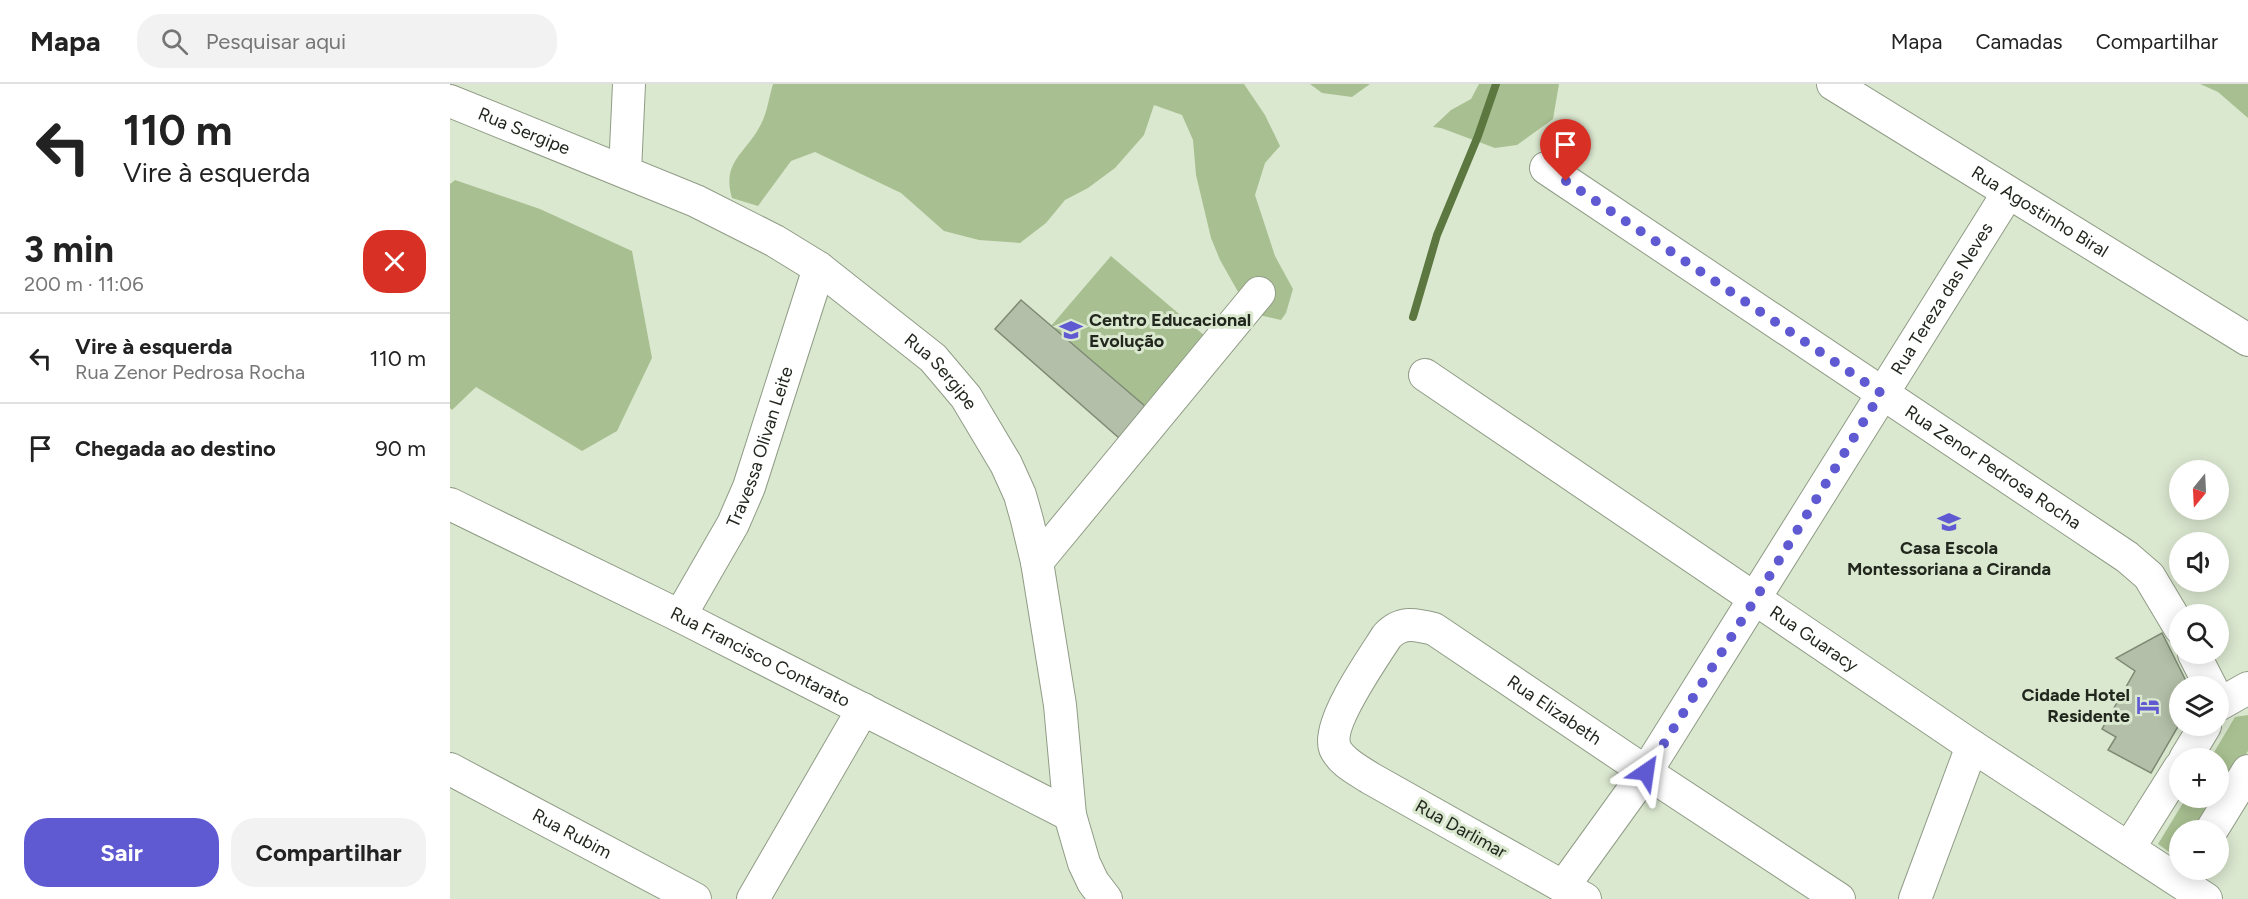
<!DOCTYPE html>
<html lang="pt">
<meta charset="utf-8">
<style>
:root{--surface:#fff;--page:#f2f2f2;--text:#222;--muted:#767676;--line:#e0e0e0;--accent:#5f5ad2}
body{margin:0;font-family:Figtree,sans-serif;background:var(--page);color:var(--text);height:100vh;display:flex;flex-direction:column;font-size:22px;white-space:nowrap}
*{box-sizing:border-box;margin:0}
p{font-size:20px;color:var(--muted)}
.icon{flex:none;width:33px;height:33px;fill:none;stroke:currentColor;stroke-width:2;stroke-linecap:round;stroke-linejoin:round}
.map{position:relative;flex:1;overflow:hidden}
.sheet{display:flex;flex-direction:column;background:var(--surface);width:450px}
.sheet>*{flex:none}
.hud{background:#fff;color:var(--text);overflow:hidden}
.needle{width:39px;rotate:198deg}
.controls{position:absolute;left:1719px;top:376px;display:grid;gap:12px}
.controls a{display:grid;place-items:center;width:60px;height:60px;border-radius:50%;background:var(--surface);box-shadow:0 3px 15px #0003;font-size:30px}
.pin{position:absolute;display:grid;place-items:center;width:51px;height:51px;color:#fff;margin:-62px -26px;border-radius:50% 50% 50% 0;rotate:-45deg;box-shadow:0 0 6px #0007}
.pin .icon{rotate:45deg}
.me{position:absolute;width:66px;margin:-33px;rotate:32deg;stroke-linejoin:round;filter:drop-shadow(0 0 4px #0008)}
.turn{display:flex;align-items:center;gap:21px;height:126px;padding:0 24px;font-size:27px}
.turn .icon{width:78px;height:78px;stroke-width:2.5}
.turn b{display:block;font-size:42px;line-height:51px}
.round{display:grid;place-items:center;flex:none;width:63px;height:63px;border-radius:24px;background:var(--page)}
.head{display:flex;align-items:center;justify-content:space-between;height:102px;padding:0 24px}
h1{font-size:36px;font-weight:700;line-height:45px}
.cta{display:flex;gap:12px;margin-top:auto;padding:12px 24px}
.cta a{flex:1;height:69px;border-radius:24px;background:var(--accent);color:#fff;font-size:24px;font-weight:700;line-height:69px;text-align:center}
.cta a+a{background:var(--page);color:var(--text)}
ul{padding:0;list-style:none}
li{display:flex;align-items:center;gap:18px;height:90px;padding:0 24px;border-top:2px solid var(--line)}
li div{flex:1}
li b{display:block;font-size:22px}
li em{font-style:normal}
header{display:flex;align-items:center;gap:36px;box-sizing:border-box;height:84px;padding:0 30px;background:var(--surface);border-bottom:2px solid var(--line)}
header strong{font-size:28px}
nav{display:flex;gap:33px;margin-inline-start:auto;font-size:21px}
.search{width:420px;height:54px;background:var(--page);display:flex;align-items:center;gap:15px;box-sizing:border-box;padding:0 21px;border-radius:24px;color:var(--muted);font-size:22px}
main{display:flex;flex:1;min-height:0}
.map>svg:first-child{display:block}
.green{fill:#a8c091}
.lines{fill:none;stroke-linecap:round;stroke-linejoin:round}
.stream{stroke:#5c7840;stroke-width:8}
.building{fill:#b3bfa8;stroke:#7e8a74;stroke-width:1.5}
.street-casing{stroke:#909c86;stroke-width:34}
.street{stroke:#fff;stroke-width:32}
.route{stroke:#5f5ad2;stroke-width:10;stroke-dasharray:0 18}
.labels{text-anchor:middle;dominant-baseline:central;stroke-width:6;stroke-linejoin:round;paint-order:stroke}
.street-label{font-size:18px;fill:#22271e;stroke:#dbe8d0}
.poi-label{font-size:18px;font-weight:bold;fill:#22271e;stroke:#dbe8d0;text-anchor:start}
</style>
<header>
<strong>Mapa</strong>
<div class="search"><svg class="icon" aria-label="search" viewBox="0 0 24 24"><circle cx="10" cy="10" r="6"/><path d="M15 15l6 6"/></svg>Pesquisar aqui</div>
<nav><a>Mapa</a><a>Camadas</a><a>Compartilhar</a></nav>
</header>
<main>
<section class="sheet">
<div class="hud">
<div class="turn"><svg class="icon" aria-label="left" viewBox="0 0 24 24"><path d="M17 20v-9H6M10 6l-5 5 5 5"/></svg><div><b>110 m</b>Vire à esquerda</div></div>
</div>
<div class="head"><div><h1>3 min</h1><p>200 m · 11:06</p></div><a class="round" style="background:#d93025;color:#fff"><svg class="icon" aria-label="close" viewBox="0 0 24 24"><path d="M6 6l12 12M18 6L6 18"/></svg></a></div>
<ul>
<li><svg class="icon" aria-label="left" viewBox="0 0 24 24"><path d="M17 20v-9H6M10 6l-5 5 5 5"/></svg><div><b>Vire à esquerda</b><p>Rua Zenor Pedrosa Rocha</p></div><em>110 m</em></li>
<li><svg class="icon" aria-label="arrive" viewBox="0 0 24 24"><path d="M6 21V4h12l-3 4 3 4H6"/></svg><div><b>Chegada ao destino</b></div><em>90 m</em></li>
</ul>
<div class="cta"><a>Sair</a><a>Compartilhar</a></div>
</section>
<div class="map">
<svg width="1798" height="815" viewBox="0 0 1798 815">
<rect width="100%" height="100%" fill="#dbe8d0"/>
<path class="green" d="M 323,0 L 794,0 L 815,31 L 830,62 L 815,79 L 805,111 L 825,172 L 843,205 L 836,229 L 831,236 L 800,229 L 770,176 L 761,154 L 746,91 L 743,56 L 732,31 L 704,21 L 694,51 L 665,84 L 638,104 L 615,116 L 596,139 L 570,159 L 529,156 L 494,147 L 451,109 L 365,68 L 341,77 L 308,122 L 282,114 C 271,77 297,69 311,40 C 317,29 319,13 323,0 Z
M 860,0 L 920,0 L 902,13 L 872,9 Z
M 1029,0 L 1109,0 L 1103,35 L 1067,61 L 1045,64 L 991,44 L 983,43 L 1001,26 L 1021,15 Z
M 1750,0 L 1798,0 L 1798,34 L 1768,8 Z
M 5,96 L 90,125 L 182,167 L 202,274 L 167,347 L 132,367 L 26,303 L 2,326 L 0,324 L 0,100 Z
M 661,172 L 755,252 L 695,322 L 601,242 Z
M 1798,631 L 1798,667 L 1769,713 L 1768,675 L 1760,675 L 1785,633 Z
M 1736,714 L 1768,714 L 1747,747 L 1730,747 L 1729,775 L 1708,760 Z"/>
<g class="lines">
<path class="stream" d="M 963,233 L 987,151 L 1028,52 L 1046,0"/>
</g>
<path class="building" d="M 571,216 L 695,322 L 669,354 L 545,245 Z
M 1712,549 L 1736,597 L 1737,603 L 1730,603 L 1730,639 L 1701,689 L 1658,666 L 1666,653 L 1652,645 L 1685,587 L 1666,574 Z"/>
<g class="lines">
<g class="street-casing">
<g id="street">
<path id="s1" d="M 1383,0 L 1798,256"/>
<path id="s2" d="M 0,17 L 246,117 L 325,157 L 369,184 L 483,274 L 516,313 L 556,380 L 570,411 L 577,436 L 587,478 L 610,621 L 620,731 L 634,779 L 643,798 L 656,815"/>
<path id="s3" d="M 1096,84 L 1677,473 L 1699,492 L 1730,544"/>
<path d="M 175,87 L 179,0"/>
<path id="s4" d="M 975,291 L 1522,662 L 1756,815"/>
<path id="s5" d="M 0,420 L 230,532 L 620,731"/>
<path d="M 587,478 L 809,209"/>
<path id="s6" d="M 230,532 L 283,440 L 299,403 L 369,184"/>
<path d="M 1744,570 L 1761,603"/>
<path d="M 1768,621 L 1798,604"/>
<path d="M 1735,675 L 1755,642"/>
<path id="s7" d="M 0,685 L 245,815"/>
<path d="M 1761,747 L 1798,687"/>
<path d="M 1679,764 L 1730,683"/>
<path id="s8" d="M 1113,803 L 1196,688 L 1558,109"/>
<path d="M 303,815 L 413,625"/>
<path id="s9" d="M 1135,815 L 920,694 C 908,686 891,678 885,664 C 876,640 923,574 937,552 C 951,537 965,540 984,545 L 1196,688 L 1389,815"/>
<path d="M 1465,815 L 1522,662"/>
</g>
</g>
<use href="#street" class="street"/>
</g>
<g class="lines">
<path class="route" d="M 1116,97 L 1431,309 L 1306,514 L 1196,688"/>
</g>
<defs>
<g id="school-bare" transform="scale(1.8)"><path d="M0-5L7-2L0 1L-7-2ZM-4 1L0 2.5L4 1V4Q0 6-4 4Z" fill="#5f5ad2" stroke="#dbe8d0" stroke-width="2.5" paint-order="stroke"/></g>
<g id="hotel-bare" transform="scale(1.8)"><path d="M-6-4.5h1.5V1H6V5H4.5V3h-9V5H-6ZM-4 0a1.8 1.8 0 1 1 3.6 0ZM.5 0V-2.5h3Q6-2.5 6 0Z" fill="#5f5ad2" stroke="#dbe8d0" stroke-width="2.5" paint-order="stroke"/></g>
</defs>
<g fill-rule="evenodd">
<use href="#school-bare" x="621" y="246"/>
<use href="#school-bare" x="1499" y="438"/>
<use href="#hotel-bare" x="1698" y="621"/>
</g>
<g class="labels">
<g class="street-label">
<text stroke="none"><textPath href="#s2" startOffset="80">Rua Sergipe</textPath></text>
<text stroke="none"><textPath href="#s1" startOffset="243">Rua Agostinho Biral</textPath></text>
<text stroke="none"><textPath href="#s8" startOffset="700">Rua Tereza das Neves</textPath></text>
<text stroke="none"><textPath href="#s2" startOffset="566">Rua Sergipe</textPath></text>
<text stroke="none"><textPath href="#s6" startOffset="188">Travessa Olivan Leite</textPath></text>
<text stroke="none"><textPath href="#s3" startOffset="538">Rua Zenor Pedrosa Rocha</textPath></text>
<text stroke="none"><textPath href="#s4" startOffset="470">Rua Guaracy</textPath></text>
<text stroke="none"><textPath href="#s5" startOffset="346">Rua Francisco Contarato</textPath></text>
<text stroke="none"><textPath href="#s9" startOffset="615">Rua Elizabeth</textPath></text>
<text transform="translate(1011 745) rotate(29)">Rua Darlimar</text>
<text stroke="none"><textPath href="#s7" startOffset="138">Rua Rubim</textPath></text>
</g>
<g class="poi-label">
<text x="639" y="236">Centro Educacional<tspan x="639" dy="21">Evolução</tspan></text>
<text x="1499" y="464" text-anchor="middle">Casa Escola<tspan x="1499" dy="21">Montessoriana a Ciranda</tspan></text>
<text x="1680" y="611" text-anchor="end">Cidade Hotel<tspan x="1680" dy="21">Residente</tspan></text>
</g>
</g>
</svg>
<div class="controls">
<a><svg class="needle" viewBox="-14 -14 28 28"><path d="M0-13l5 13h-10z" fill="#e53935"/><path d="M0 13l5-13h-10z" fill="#767676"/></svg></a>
<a><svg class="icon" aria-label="sound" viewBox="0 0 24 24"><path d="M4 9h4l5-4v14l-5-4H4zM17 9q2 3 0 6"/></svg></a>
<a><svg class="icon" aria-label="search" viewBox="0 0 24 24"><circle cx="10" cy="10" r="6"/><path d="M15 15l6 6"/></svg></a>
<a><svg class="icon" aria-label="layers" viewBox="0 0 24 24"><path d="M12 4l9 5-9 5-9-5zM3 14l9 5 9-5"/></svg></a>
<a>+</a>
<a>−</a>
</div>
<div class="pin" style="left:1116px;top:97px;background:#d93025"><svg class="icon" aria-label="arrive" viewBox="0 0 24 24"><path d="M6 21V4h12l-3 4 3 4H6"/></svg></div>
<svg class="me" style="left:1196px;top:688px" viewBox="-20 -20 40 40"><path d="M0-17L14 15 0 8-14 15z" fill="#5f5ad2" stroke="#fff" stroke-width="4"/></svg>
</div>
</main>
